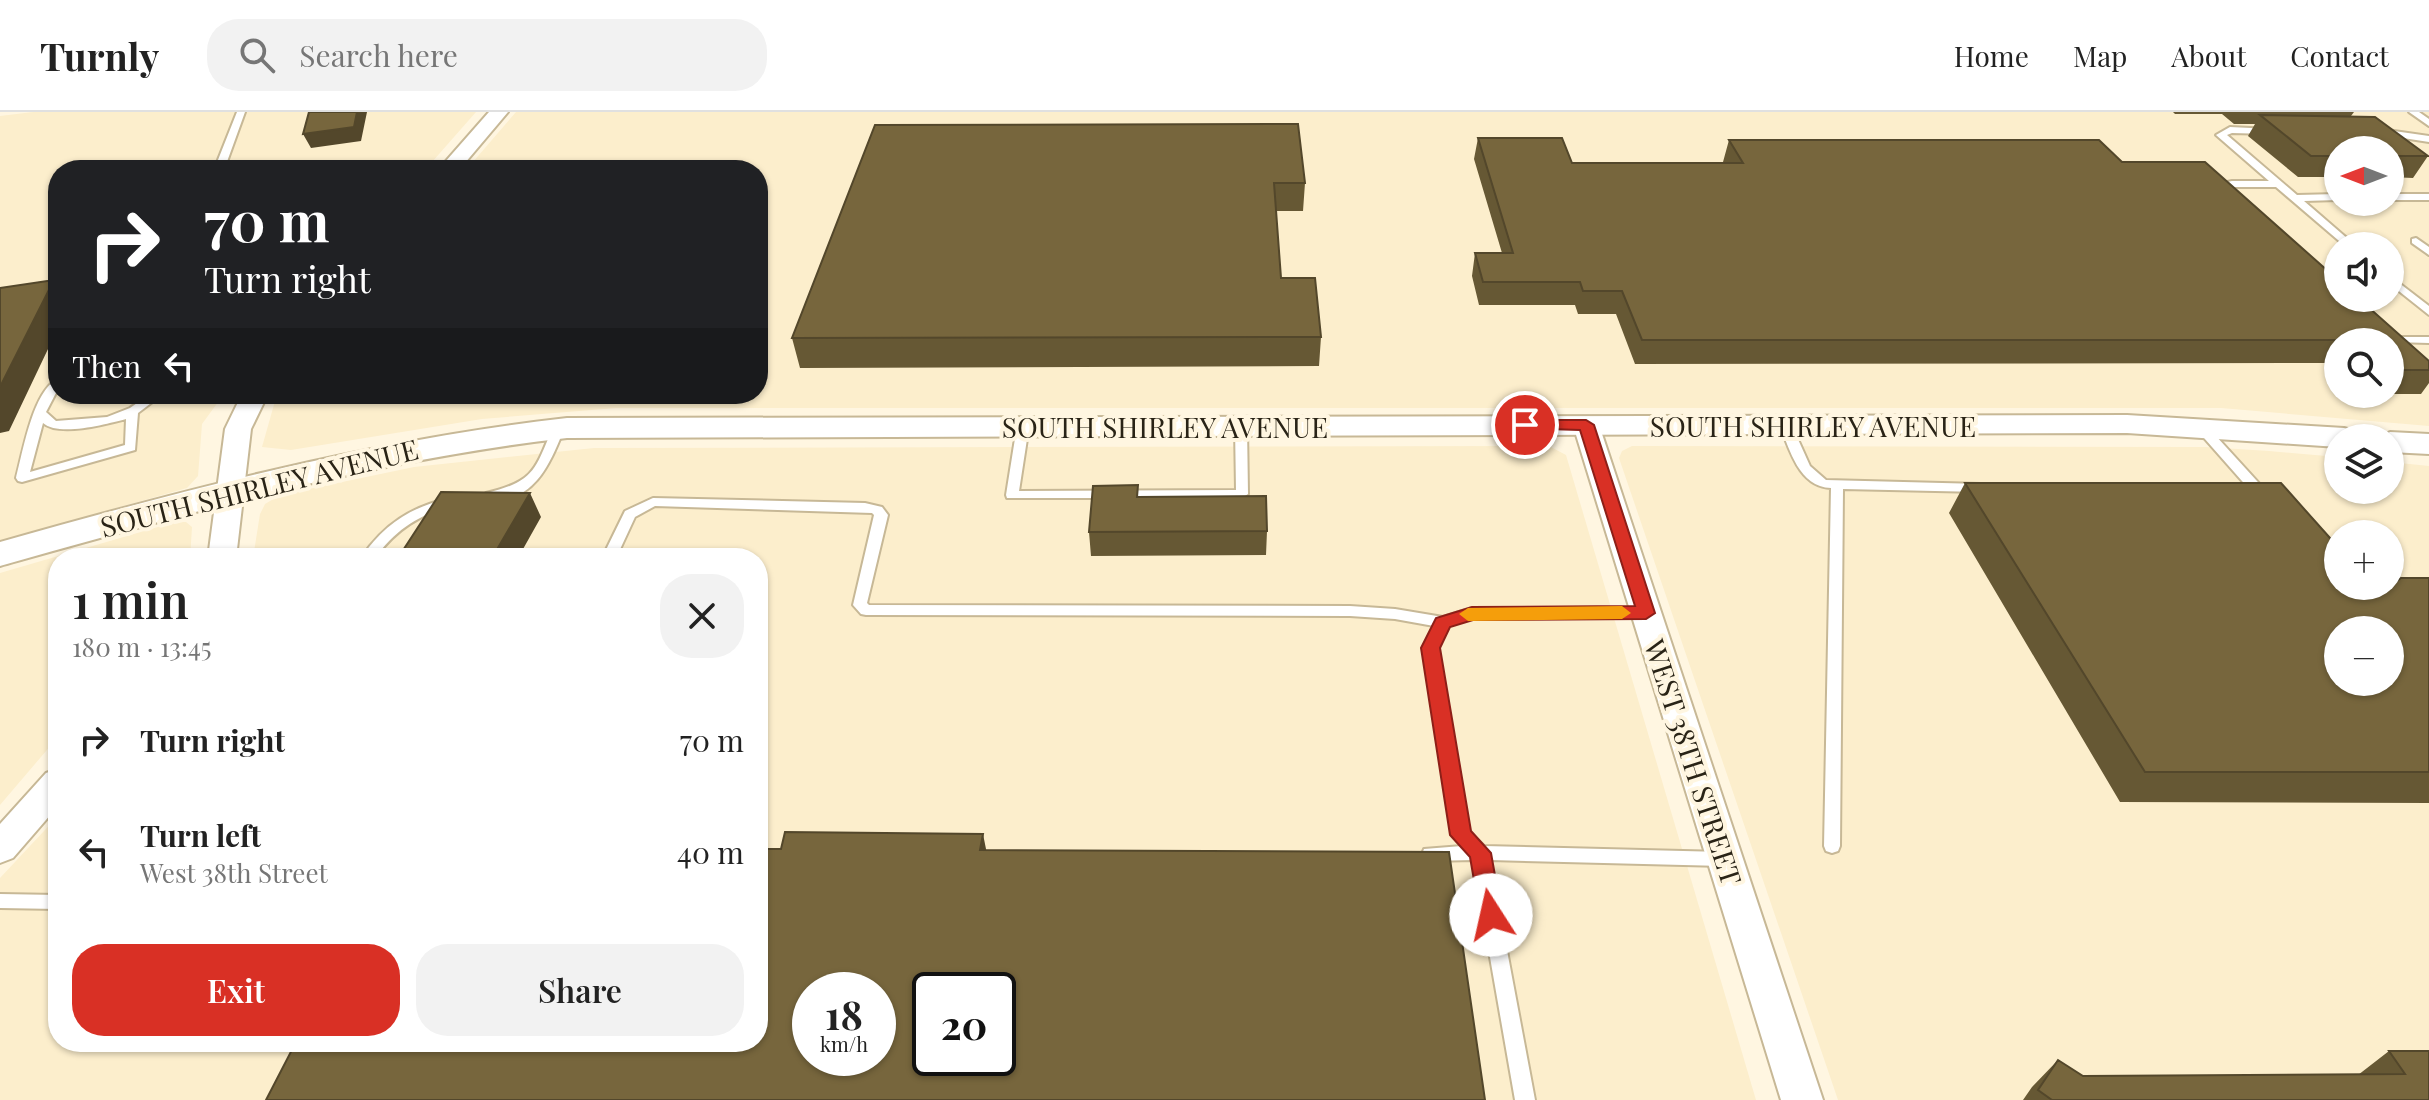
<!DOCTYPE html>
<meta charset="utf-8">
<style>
:root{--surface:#fff;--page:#f2f2f2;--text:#222;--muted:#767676;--line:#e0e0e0;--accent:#d93025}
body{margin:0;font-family:"Playfair Display",serif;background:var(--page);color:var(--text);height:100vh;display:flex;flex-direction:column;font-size:30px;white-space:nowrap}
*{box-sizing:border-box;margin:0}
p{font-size:26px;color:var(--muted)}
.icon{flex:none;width:44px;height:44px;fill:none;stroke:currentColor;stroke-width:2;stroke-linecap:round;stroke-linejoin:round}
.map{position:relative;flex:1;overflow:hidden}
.sheet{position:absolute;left:48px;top:436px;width:720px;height:504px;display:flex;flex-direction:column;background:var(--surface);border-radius:32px;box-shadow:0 2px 6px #0004}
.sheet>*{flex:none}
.banner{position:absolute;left:48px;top:48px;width:720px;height:244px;border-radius:32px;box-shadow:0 2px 6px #0004;background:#202124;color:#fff;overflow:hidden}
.needle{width:52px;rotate:270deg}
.buttons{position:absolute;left:2324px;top:24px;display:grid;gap:16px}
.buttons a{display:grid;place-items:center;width:80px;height:80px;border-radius:50%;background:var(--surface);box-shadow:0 2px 6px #0004;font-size:40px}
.speed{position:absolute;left:792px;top:860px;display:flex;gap:16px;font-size:40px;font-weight:700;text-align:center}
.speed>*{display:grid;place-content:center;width:104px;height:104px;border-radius:50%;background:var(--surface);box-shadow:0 2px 6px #0004;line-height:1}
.speed small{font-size:20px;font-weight:400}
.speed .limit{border:4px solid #111;border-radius:12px;background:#fff;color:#111}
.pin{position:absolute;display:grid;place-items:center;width:68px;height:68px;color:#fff;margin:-34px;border:4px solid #fff;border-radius:50%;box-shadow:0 2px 8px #0007}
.me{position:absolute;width:88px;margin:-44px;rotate:350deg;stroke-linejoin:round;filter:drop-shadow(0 0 6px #0008)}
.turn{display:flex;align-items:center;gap:28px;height:168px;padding:0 24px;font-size:36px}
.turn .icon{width:104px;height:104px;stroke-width:2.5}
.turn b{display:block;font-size:56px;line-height:68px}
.then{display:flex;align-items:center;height:76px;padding:0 24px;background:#0003;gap:16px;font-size:30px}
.round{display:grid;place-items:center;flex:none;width:84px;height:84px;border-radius:32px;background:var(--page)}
.summary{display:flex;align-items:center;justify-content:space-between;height:136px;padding:0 24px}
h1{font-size:48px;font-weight:600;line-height:60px}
.button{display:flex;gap:16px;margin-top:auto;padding:16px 24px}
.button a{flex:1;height:92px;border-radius:32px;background:var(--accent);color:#fff;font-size:32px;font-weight:600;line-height:92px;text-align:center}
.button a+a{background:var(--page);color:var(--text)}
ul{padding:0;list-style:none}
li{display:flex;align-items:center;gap:24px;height:112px;padding:0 24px}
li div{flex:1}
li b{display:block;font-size:30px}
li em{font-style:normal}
header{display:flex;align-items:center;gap:48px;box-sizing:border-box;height:112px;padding:0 40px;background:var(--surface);border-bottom:2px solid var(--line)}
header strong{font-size:38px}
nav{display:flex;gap:44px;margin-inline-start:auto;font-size:28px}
.search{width:560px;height:72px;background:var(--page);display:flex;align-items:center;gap:20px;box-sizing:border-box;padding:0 28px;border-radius:32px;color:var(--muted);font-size:30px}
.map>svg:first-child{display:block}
.built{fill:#fceecc;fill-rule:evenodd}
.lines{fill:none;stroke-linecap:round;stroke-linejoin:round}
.service-casing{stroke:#c7b896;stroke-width:4}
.minor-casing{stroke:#c7b896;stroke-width:4}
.tertiary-casing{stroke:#c7b896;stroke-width:4}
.service{fill:#fff;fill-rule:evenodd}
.minor{fill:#fff;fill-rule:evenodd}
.tertiary{fill:#fff;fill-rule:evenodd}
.wall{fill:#665834}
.shaded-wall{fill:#53472b}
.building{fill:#77663d;stroke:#53472b;stroke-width:2;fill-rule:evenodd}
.route{fill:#d93025;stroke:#8d1f18;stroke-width:2}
.slow{fill:#f59e0b}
.labels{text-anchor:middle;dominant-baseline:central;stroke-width:8;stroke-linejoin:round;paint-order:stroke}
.street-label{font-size:28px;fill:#292316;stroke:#fff6e1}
</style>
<header>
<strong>Turnly</strong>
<div class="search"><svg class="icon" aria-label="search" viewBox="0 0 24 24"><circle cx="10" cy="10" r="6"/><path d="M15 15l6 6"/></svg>Search here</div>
<nav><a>Home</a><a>Map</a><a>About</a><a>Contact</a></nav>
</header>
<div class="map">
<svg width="2429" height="988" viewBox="0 0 2429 988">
<rect width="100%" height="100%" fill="#fff6e1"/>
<path class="built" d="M 33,0 L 476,0 L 425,58 L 58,58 L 58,282 L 224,282 L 202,312 L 198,364 L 187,376 L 0,429 L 0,4 Z
M 516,0 L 2429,0 L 2429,314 L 2221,296 L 616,296 L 482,307 L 291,338 L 262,335 L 277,282 L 758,282 L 758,58 L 466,58 ZM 2338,38 L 2390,38 L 2390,90 L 2338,90 ZM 2338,134 L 2390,134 L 2390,186 L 2338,186 ZM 2338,230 L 2390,230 L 2390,282 L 2338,282 Z
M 1549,334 L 1566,343 L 1756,988 L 0,988 L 0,766 L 58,704 L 58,930 L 758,930 L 758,446 L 253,446 L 260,402 L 265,392 L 280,383 L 414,355 L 594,336 ZM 810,878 L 878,878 L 878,946 L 810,946 ZM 930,878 L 998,878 L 998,946 L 930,946 Z
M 1632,334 L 2206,335 L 2269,339 L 2338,345 L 2338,378 L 2390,378 L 2390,350 L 2429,354 L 2429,988 L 1838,988 L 1619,346 L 1622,339 ZM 2338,422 L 2390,422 L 2390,474 L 2338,474 ZM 2338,518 L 2390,518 L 2390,570 L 2338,570 Z
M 175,410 L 186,410 L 192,415 L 190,446 L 58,446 L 58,625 L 0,693 L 0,461 Z"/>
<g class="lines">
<g class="service-casing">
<path id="service" d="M 237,0 L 245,0 L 224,58 L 214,58 Z
M 2409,0 L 2419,0 L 2429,7 L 2429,14 Z
M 2230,15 L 2271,17 L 2272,19 L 2268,22 L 2232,21 L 2227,23 L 2297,83 L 2338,82 L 2338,88 L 2304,89 L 2356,134 L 2345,134 L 2276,75 L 2232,75 L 2209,78 L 2209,74 L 2232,69 L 2269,69 L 2216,23 Z
M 2380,17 L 2429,24 L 2429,30 L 2377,22 L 2376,20 Z
M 2390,82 L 2429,82 L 2429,88 L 2390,88 Z
M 2416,126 L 2429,135 L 2429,143 L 2412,131 L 2412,127 Z
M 2390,164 L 2429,194 L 2429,203 L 2390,172 Z
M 2398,225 L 2429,225 L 2429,231 L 2394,230 L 2394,226 Z
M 58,267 L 58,277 L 46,300 L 56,309 L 107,305 L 130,296 L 150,282 L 163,282 L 138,301 L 135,338 L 22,370 L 18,369 L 16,366 C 23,340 33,278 58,267 ZM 126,307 L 125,333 L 30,360 L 43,311 C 59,325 107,312 126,307 Z
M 1023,310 L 1029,314 L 1019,379 L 1236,378 L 1235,314 L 1241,310 L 1247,314 L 1248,382 L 1242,386 L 1007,386 L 1006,383 L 1017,314 Z
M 1786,310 L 1792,314 L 1810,354 L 1826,368 L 1981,372 L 1987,376 L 1981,380 L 1843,377 L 1840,734 L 1838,739 L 1832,741 L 1826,739 L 1824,734 L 1831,376 C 1799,375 1790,338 1780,314 Z
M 2201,311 L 2205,312 L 2267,380 L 2268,383 L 2267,386 L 2257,386 L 2197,318 L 2195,315 L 2197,312 Z
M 558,313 L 564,317 C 550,352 533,394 486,387 L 485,384 L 486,381 C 533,370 535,359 552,317 Z
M 450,386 L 456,390 L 455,393 C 420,402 396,417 375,446 L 361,446 C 384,412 411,395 450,386 Z
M 653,386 L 865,391 L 882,395 L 888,403 L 867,491 L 869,493 L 1350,494 L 1395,497 L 1443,505 L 1472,496 L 1651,497 L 1653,501 L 1646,506 L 1472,506 L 1448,513 L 1437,536 L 1469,720 L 1484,734 L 1723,740 L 1729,742 L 1731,747 L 1729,752 L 1723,754 L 1490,748 L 1535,988 L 1515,988 L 1473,748 L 1430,749 L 1424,747 L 1422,742 L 1424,737 L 1462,734 L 1453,723 L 1423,536 L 1434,514 L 1395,507 L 1350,504 L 866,503 L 861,502 L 853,493 L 874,403 L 872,401 L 655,394 L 635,405 L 616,446 L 602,446 L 625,399 Z
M 0,782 L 58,783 L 58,797 L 0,796 Z"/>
</g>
<g class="minor-casing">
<path id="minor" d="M 489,0 L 508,0 L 459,58 L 438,58 Z
M 242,282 L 268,282 L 251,317 L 236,446 L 208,446 L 225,317 Z
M 1586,305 L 1599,313 L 1823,988 L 1781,988 L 1573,313 Z
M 58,657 L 58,694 L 13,746 L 0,751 L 0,712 L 46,661 Z"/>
</g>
<g class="tertiary-casing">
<path id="tertiary" d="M 2127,303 L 2344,316 L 2355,319 L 2360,326 L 2338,326 L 2338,335 L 2127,321 L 567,326 C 372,348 188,401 0,454 L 0,430 C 187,377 373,328 567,306 Z
M 2390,320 L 2429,322 L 2429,342 L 2390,340 L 2390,326 L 2377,326 Z"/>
</g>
<use href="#service" class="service"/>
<use href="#minor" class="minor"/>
<use href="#tertiary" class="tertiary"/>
</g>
<path class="wall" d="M 2173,0 L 2354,0 L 2351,4 L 2428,44 L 2413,66 L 2390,65 L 2390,38 L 2338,38 L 2338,65 L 2298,65 L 2248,24 L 2255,12 L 2234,12 L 2222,2 L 2175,2 Z
M 875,13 L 1305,71 L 1303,99 L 1276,99 L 1281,166 L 1321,225 L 1319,254 L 800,256 L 792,226 Z
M 1478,26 L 1572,51 L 1724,51 L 1723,50 L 1729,28 L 2122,50 L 2429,249 L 2429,271 L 2421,282 L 2390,282 L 2390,230 L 2338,230 L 2338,251 L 1635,252 L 1616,202 L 1578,202 L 1575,193 L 1479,193 L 1472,164 L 1475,141 L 1502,141 L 1474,47 Z
M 1965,371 L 2338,474 L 2390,474 L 2429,466 L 2429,691 L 2120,690 L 1949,401 Z
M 1138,385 L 1267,419 L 1266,443 L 1091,444 L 1089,420 Z
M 2389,939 L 2429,988 L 2023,988 L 2032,975 L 2058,948 L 2083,964 L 2358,963 Z"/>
<path class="shaded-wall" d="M 357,0 L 367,0 L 361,29 L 311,36 L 303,22 Z
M 758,70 L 762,86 L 758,94 Z
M 54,168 L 58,174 L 58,216 L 9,319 L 0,321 L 0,275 Z
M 530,381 L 541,405 L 518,446 L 492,446 Z
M 983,722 L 989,752 L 980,738 Z"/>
<path class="building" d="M 309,0 L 357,0 L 354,15 L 303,22 Z
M 2260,3 L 2375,5 L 2428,44 L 2390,44 L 2390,38 L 2338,38 L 2338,44 L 2311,44 Z
M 1298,12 L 1305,71 L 1274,71 L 1281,166 L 1315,166 L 1321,225 L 792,226 L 875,13 Z
M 1478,26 L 1562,26 L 1572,51 L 1743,51 L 1729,28 L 2099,28 L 2122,50 L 2205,50 L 2338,168 L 2338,186 L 2358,186 L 2429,249 L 2429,258 L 2390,258 L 2390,230 L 2357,230 L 2355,228 L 1642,228 L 1622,179 L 1583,179 L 1580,170 L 1483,170 L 1475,141 L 1513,141 Z
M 54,168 L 0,275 L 0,176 Z
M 1965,371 L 2281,371 L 2338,435 L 2338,474 L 2390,474 L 2401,466 L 2429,466 L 2429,660 L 2145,660 ZM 2338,518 L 2390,518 L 2390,570 L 2338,570 Z
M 1138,373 L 1137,385 L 1266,384 L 1267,419 L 1089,420 L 1093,374 Z
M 441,380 L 530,381 L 492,446 L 398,446 Z
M 785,720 L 983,722 L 980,738 L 1449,740 L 1485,988 L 266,988 L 296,930 L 758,930 L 758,737 L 781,737 ZM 810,878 L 878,878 L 878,946 L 810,946 ZM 930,878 L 998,878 L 998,946 L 930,946 Z
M 2389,939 L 2429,939 L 2429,988 L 2052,988 L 2038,978 L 2058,948 L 2083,964 L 2405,962 Z"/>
<path class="route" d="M 1525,308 L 1586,308 L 1594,313 L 1655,501 L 1646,507 L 1473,508 L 1450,515 L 1440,536 L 1471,719 L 1491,741 L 1502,803 L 1499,810 L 1491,812 L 1483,810 L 1480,803 L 1470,745 L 1450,723 L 1421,536 L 1436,506 L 1472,495 L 1635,494 L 1580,318 L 1520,316 L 1520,310 Z"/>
<path class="slow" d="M 1622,494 L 1631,501 L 1622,507 L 1468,509 L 1459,502 L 1468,496 Z"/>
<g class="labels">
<g class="street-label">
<text x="1813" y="313">SOUTH SHIRLEY AVENUE</text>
<text x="1165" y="314">SOUTH SHIRLEY AVENUE</text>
<text transform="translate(259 375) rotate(-14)">SOUTH SHIRLEY AVENUE</text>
<text transform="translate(1694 650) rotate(72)">WEST 38TH STREET</text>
</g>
</g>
</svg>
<div class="buttons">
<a><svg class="needle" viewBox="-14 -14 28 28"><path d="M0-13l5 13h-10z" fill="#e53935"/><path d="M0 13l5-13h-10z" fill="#767676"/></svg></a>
<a><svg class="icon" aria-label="sound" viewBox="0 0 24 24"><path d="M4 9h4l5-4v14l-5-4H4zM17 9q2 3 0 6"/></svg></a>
<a><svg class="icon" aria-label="search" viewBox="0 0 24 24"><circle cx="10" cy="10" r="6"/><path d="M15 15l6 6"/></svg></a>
<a><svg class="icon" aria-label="layers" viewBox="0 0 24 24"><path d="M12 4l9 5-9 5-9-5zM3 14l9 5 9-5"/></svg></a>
<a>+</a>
<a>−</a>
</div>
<div class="speed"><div>18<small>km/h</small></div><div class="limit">20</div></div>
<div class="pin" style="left:1525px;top:313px;background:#d93025"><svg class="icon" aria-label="arrive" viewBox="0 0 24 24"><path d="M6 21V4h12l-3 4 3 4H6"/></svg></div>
<svg class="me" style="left:1491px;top:803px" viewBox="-20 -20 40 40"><circle r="19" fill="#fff"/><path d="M0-13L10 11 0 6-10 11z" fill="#d93025"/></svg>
<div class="banner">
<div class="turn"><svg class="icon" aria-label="right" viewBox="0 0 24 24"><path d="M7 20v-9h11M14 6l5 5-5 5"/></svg><div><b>70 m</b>Turn right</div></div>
<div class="then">Then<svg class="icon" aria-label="left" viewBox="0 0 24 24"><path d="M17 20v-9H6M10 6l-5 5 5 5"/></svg></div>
</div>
<section class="sheet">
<div class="summary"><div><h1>1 min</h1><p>180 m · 13:45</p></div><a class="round"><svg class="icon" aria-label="close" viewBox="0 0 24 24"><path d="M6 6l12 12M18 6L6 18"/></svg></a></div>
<ul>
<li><svg class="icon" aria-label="right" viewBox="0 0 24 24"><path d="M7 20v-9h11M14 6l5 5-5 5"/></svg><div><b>Turn right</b></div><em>70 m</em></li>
<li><svg class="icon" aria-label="left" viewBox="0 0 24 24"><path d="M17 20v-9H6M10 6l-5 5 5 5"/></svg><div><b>Turn left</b><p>West 38th Street</p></div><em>40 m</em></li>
</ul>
<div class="button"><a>Exit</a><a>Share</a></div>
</section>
</div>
